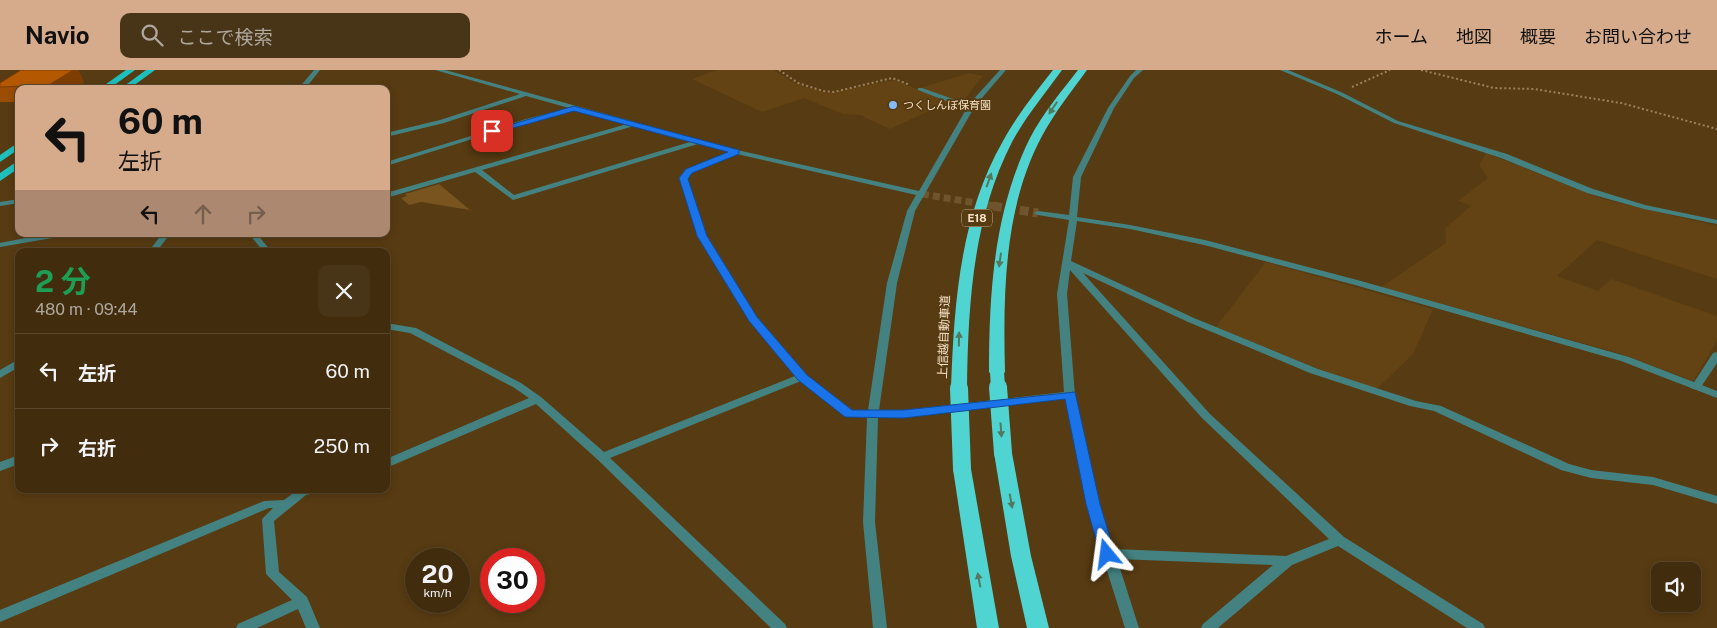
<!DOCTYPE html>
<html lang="ja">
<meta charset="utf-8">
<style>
:root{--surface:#412c0e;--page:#483417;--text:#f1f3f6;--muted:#aea79e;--line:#5a482e;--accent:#d6ab8b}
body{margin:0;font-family:"Public Sans","Noto Sans JP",sans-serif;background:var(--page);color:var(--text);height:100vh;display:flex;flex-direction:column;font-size:19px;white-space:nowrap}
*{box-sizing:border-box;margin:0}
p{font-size:16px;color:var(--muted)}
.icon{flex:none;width:28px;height:28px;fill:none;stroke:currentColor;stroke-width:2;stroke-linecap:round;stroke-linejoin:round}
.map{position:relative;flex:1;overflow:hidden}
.drawer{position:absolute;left:15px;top:178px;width:375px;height:245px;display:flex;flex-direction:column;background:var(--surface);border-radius:10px;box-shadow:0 2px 8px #0003,0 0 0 1px var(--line)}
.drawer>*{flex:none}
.hud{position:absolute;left:15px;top:15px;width:375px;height:152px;border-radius:10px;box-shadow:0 2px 8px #0003,0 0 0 1px var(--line);background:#d6ab8b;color:#111;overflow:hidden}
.controls{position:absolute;left:1651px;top:492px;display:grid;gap:10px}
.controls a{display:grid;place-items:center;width:50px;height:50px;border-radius:10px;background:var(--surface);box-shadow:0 2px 8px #0003,0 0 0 1px var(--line);font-size:25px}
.speed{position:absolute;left:405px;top:478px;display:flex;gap:10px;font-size:25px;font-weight:700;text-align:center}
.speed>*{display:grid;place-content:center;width:65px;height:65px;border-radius:50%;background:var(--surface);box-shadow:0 2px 8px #0003,0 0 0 1px var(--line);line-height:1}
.speed small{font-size:12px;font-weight:400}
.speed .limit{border:8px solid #d22;background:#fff;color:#111}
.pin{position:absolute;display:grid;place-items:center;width:42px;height:42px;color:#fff;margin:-21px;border-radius:10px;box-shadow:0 2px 8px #0006}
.me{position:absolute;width:55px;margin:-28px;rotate:344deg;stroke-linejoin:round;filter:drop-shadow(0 0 4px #0008)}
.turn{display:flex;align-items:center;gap:18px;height:105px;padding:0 20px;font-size:22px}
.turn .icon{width:65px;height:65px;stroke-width:2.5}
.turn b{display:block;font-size:35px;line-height:42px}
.lanes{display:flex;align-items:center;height:48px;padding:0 20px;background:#0003;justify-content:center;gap:25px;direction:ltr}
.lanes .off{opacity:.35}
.round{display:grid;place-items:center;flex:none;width:52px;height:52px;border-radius:10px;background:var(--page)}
.overview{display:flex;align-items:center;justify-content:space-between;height:85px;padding:0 20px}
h1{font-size:30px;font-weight:700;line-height:38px;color:#1e9e55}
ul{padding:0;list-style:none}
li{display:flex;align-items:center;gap:15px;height:75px;padding:0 20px;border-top:1px solid var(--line)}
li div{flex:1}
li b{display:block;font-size:19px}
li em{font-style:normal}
header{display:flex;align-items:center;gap:30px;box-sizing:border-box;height:70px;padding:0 25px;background:var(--accent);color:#111}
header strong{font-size:24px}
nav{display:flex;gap:28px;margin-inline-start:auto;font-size:18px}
.search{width:350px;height:45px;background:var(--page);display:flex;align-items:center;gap:12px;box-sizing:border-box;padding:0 18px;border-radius:10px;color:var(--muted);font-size:19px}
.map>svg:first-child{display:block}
.built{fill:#634313}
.green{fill:#79541f}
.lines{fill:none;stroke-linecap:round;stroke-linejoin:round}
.street-tunnel-far1{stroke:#6f542d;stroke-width:7;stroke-dasharray:7 4;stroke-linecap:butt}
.street-tunnel{stroke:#6f542d;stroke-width:9;stroke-dasharray:9 4.5;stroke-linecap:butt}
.path{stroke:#9b825f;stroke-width:2;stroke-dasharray:2 2.5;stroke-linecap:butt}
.lane{fill:#448281;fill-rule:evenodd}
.street{fill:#448281;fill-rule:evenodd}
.primary{fill:#1ec0be;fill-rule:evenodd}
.highway{fill:#4fd4d1;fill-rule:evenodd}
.highway-bridge-far1{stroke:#4fd4d1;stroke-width:14}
.highway-bridge{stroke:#4fd4d1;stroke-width:18}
.wall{fill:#9b4d02}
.shaded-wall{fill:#7e3e01}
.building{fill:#b45902;stroke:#7e3e01}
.oneway{fill:#54785e}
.route{fill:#1a73e8;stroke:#114b97}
.poi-dot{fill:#85bbfb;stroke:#573b12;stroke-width:2}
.labels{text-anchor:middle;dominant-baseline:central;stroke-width:4;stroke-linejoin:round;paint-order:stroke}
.far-poi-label{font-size:11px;fill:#f7e2c7;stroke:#573b12;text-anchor:start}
.shield{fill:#573b12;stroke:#c7b091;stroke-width:1}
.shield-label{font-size:11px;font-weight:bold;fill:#f7e2c7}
.street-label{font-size:12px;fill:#f7e2c7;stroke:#573b12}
</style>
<header>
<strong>Navio</strong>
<div class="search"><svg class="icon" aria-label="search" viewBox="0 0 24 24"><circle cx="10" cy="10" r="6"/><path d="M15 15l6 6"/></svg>ここで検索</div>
<nav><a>ホーム</a><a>地図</a><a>概要</a><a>お問い合わせ</a></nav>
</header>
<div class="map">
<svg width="1717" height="558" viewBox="0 0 1717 558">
<rect width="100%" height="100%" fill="#573b12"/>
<path class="built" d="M 717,0 L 774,0 L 796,14 L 827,23 L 894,10 L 917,19 L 969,3 L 983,6 L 963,31 L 953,30 L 890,59 L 860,45 L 843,44 L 804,28 L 762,42 L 692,9 Z
M 1486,83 L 1603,129 L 1717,156 L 1717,209 L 1597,170 L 1557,206 L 1598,221 L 1611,209 L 1717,246 L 1717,271 L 1693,311 L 1619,283 L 1381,217 L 1446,173 L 1445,158 L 1471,136 L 1458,131 L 1488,108 L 1479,95 Z
M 1266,192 L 1433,239 L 1413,284 L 1377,319 L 1344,309 L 1216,257 Z"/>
<path class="green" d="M 439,114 L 470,140 L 421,132 L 409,135 L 401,128 L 407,126 L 405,124 Z"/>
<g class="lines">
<path class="street-tunnel-far1" d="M 922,124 L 1000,137"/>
<path class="street-tunnel" d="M 993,136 L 1038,143"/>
<path class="path" d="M 779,0 L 798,13 L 823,21 L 834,22 L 892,8 L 910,15
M 1421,0 L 1494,18 L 1534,19 L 1621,33 L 1717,59
M 1352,17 L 1390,0"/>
<path class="lane" d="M 1717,282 L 1717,293 L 1701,317 L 1700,319 L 1692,319 L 1691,317 L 1713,283 Z"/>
<path class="street" d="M 314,0 L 320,0 L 305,19 L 298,19 Z
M 435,0 L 445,0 L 737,80 L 919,121 L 968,36 L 949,32 L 918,20 L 918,18 L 922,18 L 953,29 L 970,33 L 1000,0 L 1006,0 L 975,36 L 915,141 L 897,213 L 879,340 L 904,340 L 1064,322 L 1057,224 L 1069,150 L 1038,145 L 1034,143 L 1038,141 L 1069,145 L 1073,107 L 1108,38 L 1130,6 L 1136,0 L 1143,0 L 1134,8 L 1114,38 L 1081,107 L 1077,147 L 1130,155 L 1205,170 L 1361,211 L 1629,287 L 1717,321 L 1717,328 L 1621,291 L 1355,215 L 1204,175 L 1130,159 L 1077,151 L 1071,191 L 1194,248 L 1318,299 L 1416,331 L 1441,336 L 1569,394 L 1591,400 L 1653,407 L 1717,426 L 1717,434 L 1653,415 L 1591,408 L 1561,400 L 1434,341 L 1410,336 L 1310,303 L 1188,252 L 1083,203 L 1210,344 L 1344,467 L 1483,554 L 1485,558 L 1467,558 L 1338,476 L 1292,495 L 1218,558 L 1201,558 L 1203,554 L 1273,495 L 1117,489 L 1139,558 L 1125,558 L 1103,488 L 1101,484 L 1102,482 L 1087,434 L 1065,329 L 904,348 L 878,348 L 875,452 L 887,558 L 873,558 L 863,452 L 867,348 L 845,346 L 801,311 L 610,388 L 785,554 L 787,558 L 771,558 L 598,390 L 536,334 L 386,398 L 386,389 L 529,328 L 513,317 L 410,263 L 386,259 L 386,253 L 416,258 L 521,313 L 541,327 L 604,382 L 795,306 L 750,251 L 698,166 L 679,108 L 686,99 L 729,82 L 698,74 L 513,130 L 475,102 L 386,128 L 386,123 L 627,54 L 576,40 L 530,51 L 386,96 L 386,92 L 526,49 L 569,38 L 526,26 L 444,53 L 386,67 L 386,63 L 440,50 L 520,24 ZM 634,56 L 690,72 L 514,125 L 482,100 ZM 737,84 L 916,125 L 907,141 L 887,213 L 868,340 L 852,340 L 806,305 L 757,248 L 706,166 L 687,108 L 692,103 ZM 1070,200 L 1202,348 L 1329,469 L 1286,486 L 1114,479 L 1099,434 L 1075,325 L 1067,224 Z
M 1280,0 L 1288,0 L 1341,22 L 1398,51 L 1507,84 L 1593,119 L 1645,135 L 1717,150 L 1717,154 L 1644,139 L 1587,123 L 1501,88 L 1394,53 L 1337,24 Z
M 19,129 L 19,133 L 0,136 L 0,132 Z
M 46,164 L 62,164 L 58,167 L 0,177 L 0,173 Z
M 162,164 L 170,164 L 157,181 L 149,181 Z
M 249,164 L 257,164 L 271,181 L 263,181 Z
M 19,289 L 19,297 L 0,308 L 0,300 Z
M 19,385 L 19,394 L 0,401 L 0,392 Z
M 299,419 L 321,419 L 319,422 L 306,425 L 274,451 L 279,502 L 307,527 L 320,558 L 306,558 L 298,539 L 257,558 L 236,558 L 238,554 L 292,530 L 266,504 L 262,449 L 273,438 L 269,438 L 0,552 L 0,540 L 264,431 L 284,430 Z"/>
<path class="primary" d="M 126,0 L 135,0 L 109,19 L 99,19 Z
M 146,0 L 155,0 L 129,19 L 120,19 Z
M 19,72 L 19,79 L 0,92 L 0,85 Z
M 19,90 L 19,98 L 0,111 L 0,103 Z"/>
<path class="highway" d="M 1053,0 L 1062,0 C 1045,24 1026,46 1012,72 C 973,148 968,234 967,318 L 959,323 L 953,321 L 951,318 C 954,234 960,146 1003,71 C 1017,45 1035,23 1053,0 Z
M 1078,0 L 1087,0 C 1071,22 1055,42 1042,66 C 1004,137 1003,223 1005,302 L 1002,305 L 992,305 L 989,302 C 989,222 994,141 1030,68 C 1043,43 1061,22 1078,0 Z
M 1003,377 L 1009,379 L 1012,383 L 1031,486 L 1049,558 L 1027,558 L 1011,486 L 994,383 L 997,379 Z
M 962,393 L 968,395 L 971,399 L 999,558 L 977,558 L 953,399 L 956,395 Z"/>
<path class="highway-bridge-far1" d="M 997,302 L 998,318"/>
<path class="highway-bridge" d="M 998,317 L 1003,383
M 959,318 L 962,399"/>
</g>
<path class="wall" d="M 21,0 L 78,0 L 84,12 L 74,19 L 19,19 L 19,32 L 0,32 L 0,17 Z"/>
<path class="shaded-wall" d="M 73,0 L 78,0 L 84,12 L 74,19 L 51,19 L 49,15 Z"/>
<path class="building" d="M 21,0 L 73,0 L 49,15 L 0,17 L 0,13 Z"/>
<defs><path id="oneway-solid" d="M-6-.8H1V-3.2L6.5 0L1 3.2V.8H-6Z" transform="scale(1.25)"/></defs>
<g class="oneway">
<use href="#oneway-solid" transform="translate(1053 38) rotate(124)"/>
<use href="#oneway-solid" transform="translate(989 110) rotate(-70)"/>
<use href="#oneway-solid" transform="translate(1000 190) rotate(98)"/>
<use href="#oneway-solid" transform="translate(959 269) rotate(-89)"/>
<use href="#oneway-solid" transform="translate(1001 360) rotate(86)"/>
<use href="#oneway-solid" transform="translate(1011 431) rotate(80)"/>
<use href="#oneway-solid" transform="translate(979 510) rotate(-101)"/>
</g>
<path class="route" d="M 574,36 L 739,80 L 739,84 L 692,103 L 688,109 L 707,166 L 757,247 L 807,305 L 852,340 L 904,340 L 1075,322 L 1100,434 L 1115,484 L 1112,488 L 1102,488 L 1100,484 L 1086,434 L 1065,329 L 904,348 L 845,347 L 798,310 L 749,251 L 697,166 L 679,108 L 686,99 L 728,82 L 574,41 L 492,64 L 489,61 Z"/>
<circle class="poi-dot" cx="893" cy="35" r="5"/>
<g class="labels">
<g class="far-poi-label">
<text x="903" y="35">つくしんぼ保育園</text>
</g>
<rect class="shield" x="962" y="139.5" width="30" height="17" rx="4"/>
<g class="shield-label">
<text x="977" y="148">E18</text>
</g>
<g class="street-label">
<text transform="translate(944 267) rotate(-88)">上信越自動車道</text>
</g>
</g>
</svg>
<div class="controls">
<a><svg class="icon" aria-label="sound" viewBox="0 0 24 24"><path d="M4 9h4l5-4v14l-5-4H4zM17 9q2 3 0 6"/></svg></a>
</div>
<div class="speed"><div>20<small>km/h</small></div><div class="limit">30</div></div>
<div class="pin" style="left:492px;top:61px;background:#d93025"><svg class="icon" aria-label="arrive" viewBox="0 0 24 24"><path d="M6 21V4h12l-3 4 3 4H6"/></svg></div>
<svg class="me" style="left:1107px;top:484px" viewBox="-20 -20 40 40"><path d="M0-17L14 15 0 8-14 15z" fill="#1a73e8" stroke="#fff" stroke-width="4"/></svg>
<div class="hud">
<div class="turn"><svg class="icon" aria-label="left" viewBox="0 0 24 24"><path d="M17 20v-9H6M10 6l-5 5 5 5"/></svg><div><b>60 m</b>左折</div></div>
<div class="lanes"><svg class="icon" aria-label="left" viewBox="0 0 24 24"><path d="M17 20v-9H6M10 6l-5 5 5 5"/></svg><svg class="icon off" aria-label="ahead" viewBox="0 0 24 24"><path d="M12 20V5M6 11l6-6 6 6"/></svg><svg class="icon off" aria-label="right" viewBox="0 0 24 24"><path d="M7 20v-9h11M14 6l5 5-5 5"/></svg></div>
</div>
<section class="drawer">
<div class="overview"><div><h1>2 分</h1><p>480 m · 09:44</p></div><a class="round"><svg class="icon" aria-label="close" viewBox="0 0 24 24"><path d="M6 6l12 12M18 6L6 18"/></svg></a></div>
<ul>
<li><svg class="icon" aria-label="left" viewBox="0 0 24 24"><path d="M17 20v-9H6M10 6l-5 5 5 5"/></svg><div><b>左折</b></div><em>60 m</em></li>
<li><svg class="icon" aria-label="right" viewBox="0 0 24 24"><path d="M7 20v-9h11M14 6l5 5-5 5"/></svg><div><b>右折</b></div><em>250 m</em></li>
</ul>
</section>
</div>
